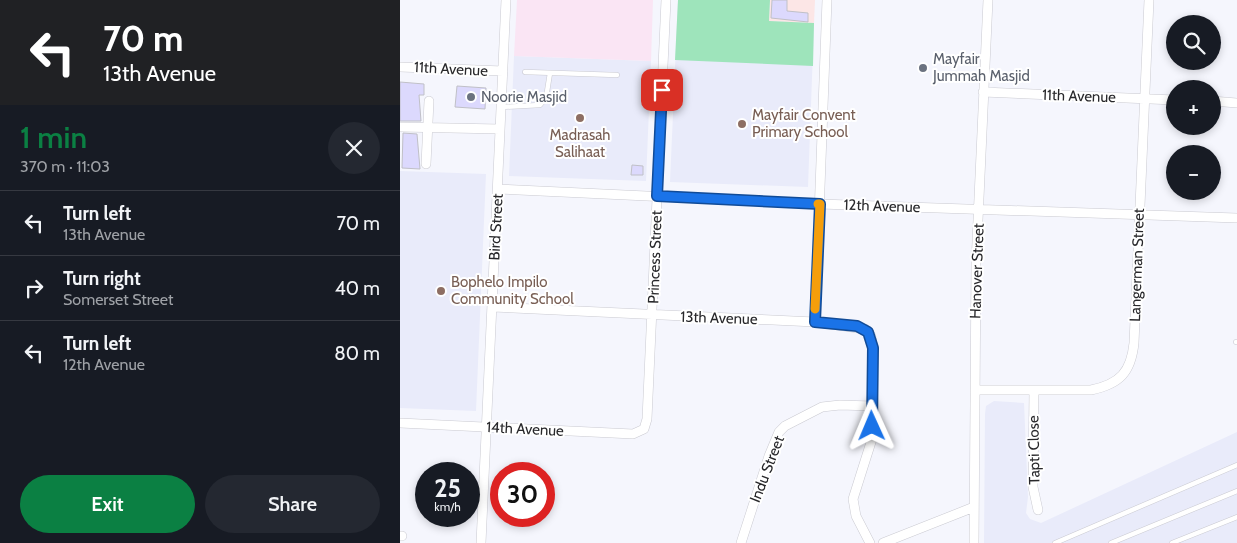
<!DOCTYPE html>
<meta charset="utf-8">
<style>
:root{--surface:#171b24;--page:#242831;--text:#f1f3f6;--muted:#9ea1a6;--line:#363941;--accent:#0b8043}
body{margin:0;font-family:Cabin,sans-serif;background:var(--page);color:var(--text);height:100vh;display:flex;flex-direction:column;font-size:19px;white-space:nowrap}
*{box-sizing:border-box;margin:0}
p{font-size:16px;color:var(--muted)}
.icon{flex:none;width:28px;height:28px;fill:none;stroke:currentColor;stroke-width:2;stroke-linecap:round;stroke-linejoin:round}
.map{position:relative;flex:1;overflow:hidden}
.side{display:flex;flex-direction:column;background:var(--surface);width:400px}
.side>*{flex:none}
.banner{background:#202124;color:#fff;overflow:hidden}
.buttons{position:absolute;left:766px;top:15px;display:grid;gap:10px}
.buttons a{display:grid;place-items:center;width:55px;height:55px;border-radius:50%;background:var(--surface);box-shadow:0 2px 8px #0003;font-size:25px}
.speed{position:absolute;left:15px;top:462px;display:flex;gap:10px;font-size:25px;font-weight:700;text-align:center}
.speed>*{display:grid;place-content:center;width:65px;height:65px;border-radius:50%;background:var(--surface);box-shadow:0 2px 8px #0003;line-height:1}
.speed small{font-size:12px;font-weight:400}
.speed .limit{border:8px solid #d22;background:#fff;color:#111}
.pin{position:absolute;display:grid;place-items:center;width:42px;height:42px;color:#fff;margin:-21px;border-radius:10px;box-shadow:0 2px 8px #0006}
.me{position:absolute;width:55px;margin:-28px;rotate:359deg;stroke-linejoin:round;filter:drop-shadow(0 0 4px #0008)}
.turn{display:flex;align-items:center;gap:18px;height:105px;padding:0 20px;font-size:22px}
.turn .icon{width:65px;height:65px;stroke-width:2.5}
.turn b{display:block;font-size:35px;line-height:42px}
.round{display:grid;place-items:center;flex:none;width:52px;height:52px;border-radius:26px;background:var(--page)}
.head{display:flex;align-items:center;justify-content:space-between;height:85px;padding:0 20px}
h1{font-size:30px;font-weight:600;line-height:38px;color:var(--accent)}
.primary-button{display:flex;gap:10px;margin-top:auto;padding:10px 20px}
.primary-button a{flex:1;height:58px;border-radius:30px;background:var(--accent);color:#fff;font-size:20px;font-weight:600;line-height:58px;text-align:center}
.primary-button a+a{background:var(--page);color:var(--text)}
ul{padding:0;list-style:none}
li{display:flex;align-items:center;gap:15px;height:65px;padding:0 20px;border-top:1px solid var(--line)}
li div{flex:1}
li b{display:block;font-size:19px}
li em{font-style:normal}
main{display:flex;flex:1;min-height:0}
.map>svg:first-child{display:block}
.built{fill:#e9ebfa}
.industrial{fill:#fae5f4}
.medical{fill:#fce6e6}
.green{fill:#9ee4bb}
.building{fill:#dcd9fd;stroke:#c0c0c7}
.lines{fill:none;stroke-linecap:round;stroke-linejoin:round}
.service-casing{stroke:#cacad1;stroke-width:5.5}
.minor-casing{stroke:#cacad1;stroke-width:10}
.service{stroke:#fff;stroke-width:4.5}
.minor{stroke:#fff;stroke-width:9}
.route-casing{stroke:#114b97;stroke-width:12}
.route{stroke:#1a73e8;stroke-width:9}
.slow{stroke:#f59e0b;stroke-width:9}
.worship-dot{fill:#6b7280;stroke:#fff;stroke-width:2}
.education-dot{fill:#8d6e63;stroke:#fff;stroke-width:2}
.labels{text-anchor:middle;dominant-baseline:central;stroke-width:4;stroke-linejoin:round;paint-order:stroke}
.worship-label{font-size:15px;fill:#5b616d;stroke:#fff;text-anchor:start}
.street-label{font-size:15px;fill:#28282b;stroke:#fff}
.education-label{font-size:15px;fill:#785e54;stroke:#fff;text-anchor:start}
</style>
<main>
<section class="side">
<div class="banner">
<div class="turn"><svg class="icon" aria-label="left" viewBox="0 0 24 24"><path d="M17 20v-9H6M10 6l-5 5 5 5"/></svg><div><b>70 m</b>13th Avenue</div></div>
</div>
<div class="head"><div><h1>1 min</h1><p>370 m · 11:03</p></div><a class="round"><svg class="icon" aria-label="close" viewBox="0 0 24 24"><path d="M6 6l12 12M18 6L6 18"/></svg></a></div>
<ul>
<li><svg class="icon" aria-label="left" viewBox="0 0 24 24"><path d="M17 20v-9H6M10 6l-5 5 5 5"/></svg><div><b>Turn left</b><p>13th Avenue</p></div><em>70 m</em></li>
<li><svg class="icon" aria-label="right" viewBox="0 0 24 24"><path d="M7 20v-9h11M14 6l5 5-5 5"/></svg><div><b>Turn right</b><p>Somerset Street</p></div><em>40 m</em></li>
<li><svg class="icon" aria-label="left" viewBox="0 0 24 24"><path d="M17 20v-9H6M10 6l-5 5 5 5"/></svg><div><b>Turn left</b><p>12th Avenue</p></div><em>80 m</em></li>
</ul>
<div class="primary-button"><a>Exit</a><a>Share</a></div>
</section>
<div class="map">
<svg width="837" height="543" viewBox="0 0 837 543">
<rect width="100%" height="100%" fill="#f5f6fd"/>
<path class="built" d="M 278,0 L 370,0 L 369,21 L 414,23 L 408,187 L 270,182 Z
M 114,56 L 251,61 L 246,181 L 109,176 Z
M 0,171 L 86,174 L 76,411 L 0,408 Z
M 594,401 L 624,403 L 628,497 L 626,513 L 630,519 L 641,523 L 837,432 L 837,543 L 584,543 L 585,414 L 586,406 Z"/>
<path class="industrial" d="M 117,0 L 253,0 L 251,61 L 114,56 Z"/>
<path class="medical" d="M 370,0 L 415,0 L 414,23 L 369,21 Z"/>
<path class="green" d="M 278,0 L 370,0 L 369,21 L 414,23 L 413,66 L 275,60 Z"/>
<path class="building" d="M 372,0 L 387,0 L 387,11 L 408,13 L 408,22 L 371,18 Z
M 0,82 L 24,84 L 24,95 L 19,95 L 21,121 L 0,121 Z
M 57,86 L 86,88 L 85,109 L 55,107 Z
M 3,133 L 17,134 L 20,169 L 2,168 Z
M 232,165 L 243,166 L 243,175 L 231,175 Z"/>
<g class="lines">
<g class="service-casing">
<path id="service" d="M 125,72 L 217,75
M 101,107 L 140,105 L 146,98 L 150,73
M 836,342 L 837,342
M 655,543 L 837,465
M 711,543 L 837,491
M 772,543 L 837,517"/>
</g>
<g class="minor-casing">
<path id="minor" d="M 0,67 L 103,71
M 583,92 L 775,100
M 812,101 L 837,103
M 0,127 L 100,129
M 26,164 L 29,101
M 98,189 L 420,204 L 837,218
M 93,307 L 415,322 L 465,329 L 471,336 L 473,348 L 472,439 L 453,499 L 456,516 L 470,543
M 415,322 L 427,0
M 575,390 L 691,390 C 720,384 731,372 734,343 L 749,0
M 634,390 L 633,487 L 638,510
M 0,423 L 233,434 L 244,429 L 247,419 L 266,0
M 0,536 L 2,536
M 81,543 L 106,0
M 341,543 L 369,456 L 379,432 L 385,426 L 422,407 L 440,405 L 472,406
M 483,543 L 574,507
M 574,543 L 576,264 L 588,0"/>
</g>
<use href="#service" class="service"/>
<use href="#minor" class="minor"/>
</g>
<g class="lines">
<g class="route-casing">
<path id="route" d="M 262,90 L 257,196 L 420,204 L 415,322 L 457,326 L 468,332 L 473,348 L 472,426"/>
</g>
<use href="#route" class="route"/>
<path class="slow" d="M 415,309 L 420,204 L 418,204"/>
</g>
<g class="worship-dot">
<circle cx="523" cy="68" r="5"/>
<circle cx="71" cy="97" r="5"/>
</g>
<g class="education-dot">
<circle cx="180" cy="118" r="5"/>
<circle cx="342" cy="124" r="5"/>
<circle cx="41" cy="291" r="5"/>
</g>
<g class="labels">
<g class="worship-label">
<text x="533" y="59">Mayfair<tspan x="533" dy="17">Jummah Masjid</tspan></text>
<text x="81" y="97">Noorie Masjid</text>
</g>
<g class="street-label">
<text transform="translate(51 69) rotate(3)">11th Avenue</text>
<text transform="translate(679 96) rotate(2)">11th Avenue</text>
<text transform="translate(482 206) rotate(2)">12th Avenue</text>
<text transform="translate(96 227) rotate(-87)">Bird Street</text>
<text transform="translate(255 257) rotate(-88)">Princess Street</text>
<text transform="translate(737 265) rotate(-88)">Langerman Street</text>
<text transform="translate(577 271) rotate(-88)">Hanover Street</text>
<text transform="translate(319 318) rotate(2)">13th Avenue</text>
<text transform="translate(125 429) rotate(3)">14th Avenue</text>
<text transform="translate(634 450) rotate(-91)">Tapti Close</text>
<text transform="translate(367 469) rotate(-69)">Indu Street</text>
</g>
<g class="education-label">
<text x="352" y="115">Mayfair Convent<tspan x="352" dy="17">Primary School</tspan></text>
<text x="180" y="135" text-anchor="middle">Madrasah<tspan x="180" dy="17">Salihaat</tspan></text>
<text x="51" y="282">Bophelo Impilo<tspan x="51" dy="17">Community School</tspan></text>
</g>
</g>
</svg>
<div class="buttons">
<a><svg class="icon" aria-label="search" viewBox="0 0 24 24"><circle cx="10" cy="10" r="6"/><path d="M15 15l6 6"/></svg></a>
<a>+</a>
<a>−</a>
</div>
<div class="speed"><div>25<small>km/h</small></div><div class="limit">30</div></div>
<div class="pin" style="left:262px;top:90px;background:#d93025"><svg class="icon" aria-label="arrive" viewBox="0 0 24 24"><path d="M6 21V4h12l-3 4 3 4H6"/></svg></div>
<svg class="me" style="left:472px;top:426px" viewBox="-20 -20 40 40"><path d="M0-17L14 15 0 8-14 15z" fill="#1a73e8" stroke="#fff" stroke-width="4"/></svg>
</div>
</main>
